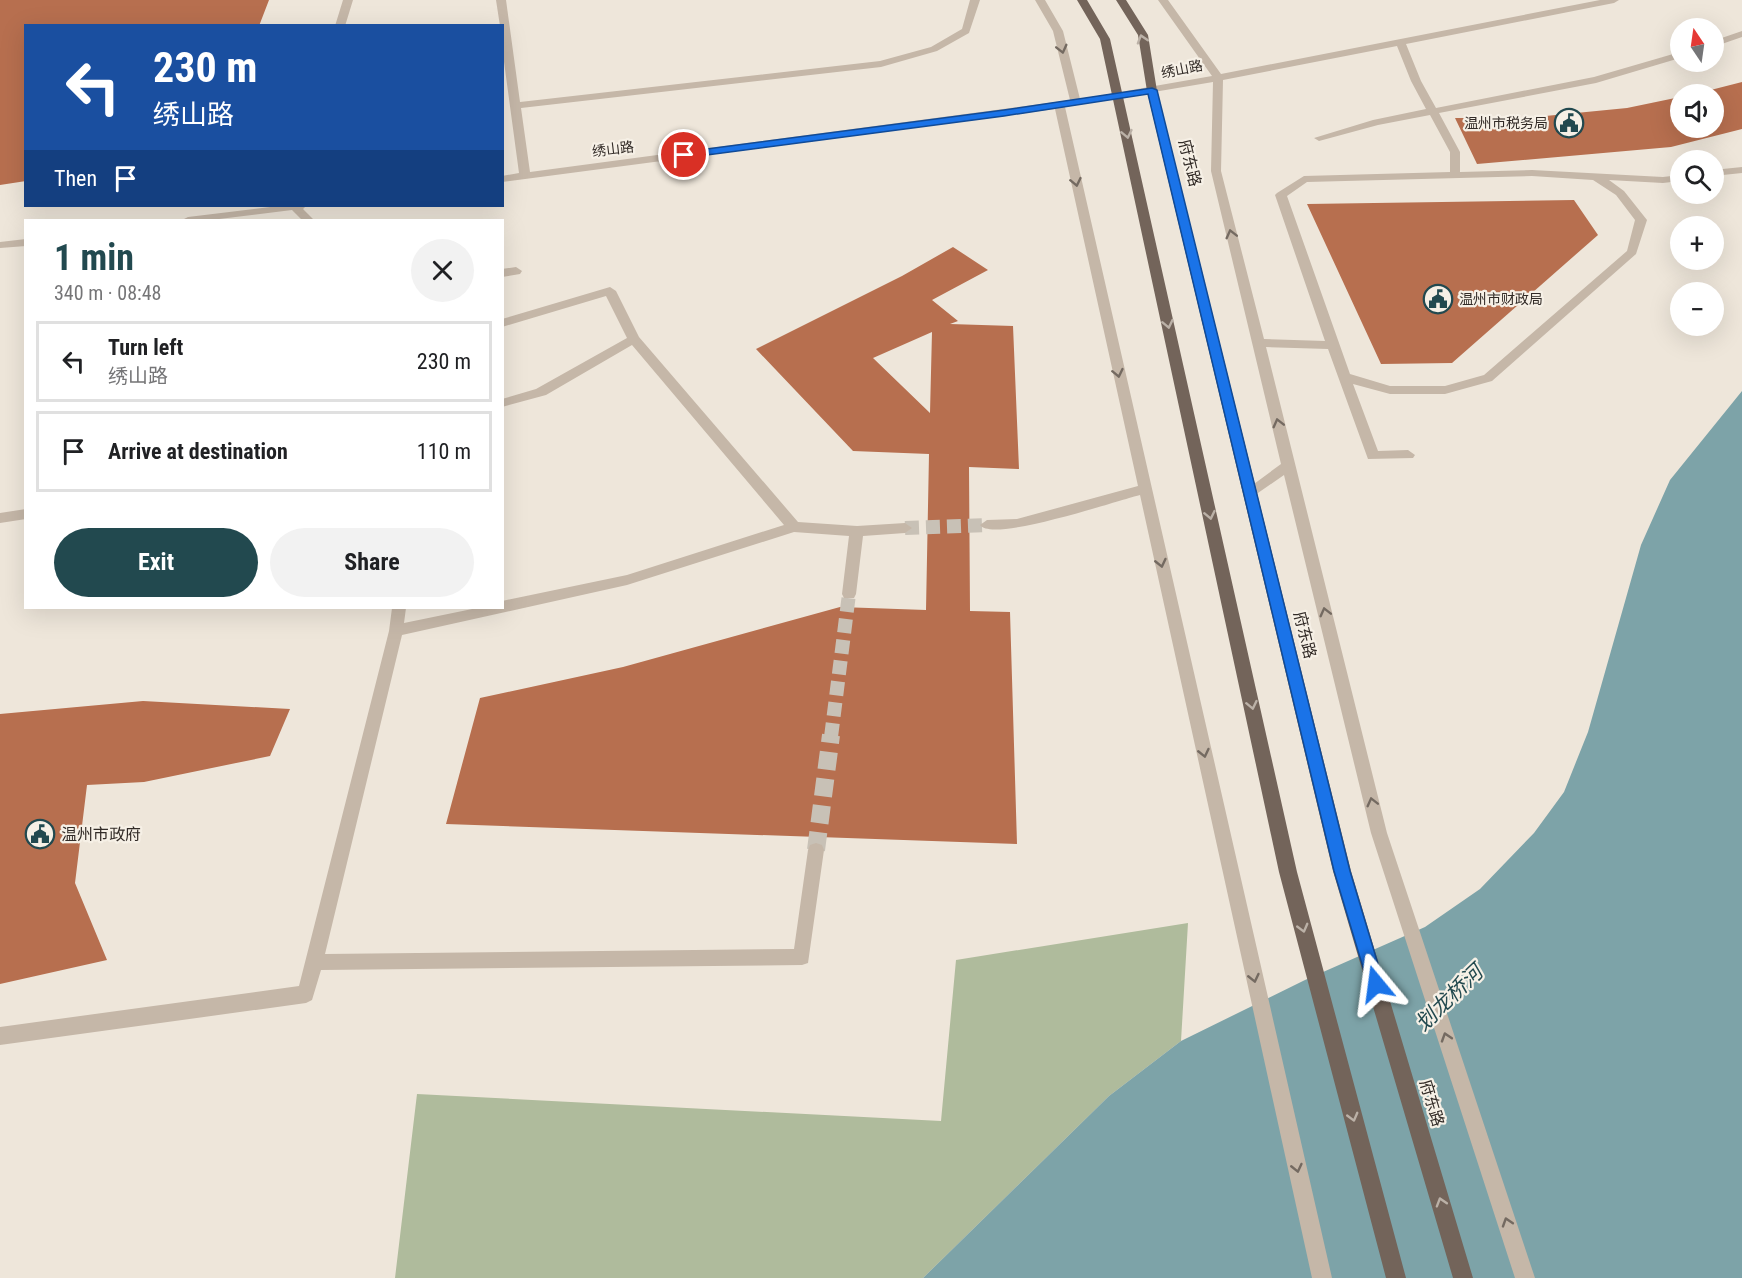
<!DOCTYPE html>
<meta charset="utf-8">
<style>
:root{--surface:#fff;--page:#f2f2f2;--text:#202124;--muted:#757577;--line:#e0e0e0;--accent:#22494f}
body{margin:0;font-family:"Roboto Condensed","Noto Sans SC",sans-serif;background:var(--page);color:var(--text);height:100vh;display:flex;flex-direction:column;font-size:22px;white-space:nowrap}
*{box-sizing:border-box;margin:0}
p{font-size:20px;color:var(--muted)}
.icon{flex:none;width:33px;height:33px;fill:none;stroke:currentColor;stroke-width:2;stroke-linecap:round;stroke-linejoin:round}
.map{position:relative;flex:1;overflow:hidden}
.panel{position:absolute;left:24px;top:219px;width:480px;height:390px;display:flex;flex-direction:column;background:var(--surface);border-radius:0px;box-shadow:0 6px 24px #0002}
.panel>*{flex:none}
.hud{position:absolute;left:24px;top:24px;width:480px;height:183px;border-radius:0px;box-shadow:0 6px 24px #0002;background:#1a4fa0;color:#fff;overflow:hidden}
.needle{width:39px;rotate:347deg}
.fabs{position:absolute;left:1670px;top:18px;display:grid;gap:12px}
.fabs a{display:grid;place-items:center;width:54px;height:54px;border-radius:50%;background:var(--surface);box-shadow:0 6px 24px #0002;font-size:30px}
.pin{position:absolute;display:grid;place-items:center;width:51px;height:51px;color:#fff;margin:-26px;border:3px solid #fff;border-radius:50%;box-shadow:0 2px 6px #0007}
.me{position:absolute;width:66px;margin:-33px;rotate:344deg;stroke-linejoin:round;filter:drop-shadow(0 0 4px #0008)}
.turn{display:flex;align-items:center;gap:21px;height:126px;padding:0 30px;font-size:27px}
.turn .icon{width:78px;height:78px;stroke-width:2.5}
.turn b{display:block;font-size:42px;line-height:51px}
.then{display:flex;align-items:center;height:57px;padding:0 30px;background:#0003;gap:12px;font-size:22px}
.round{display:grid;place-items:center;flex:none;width:63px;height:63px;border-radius:32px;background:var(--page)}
.head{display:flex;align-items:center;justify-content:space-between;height:102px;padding:0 30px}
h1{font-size:36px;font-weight:700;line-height:45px;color:var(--accent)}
.cta{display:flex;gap:12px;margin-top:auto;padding:12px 30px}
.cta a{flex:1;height:69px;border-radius:36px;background:var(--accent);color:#fff;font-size:24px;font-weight:700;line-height:69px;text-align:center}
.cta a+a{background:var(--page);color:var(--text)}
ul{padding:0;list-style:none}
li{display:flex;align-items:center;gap:18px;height:81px;margin:0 12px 9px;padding:0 18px;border:3px solid var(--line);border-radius:0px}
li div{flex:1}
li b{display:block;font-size:22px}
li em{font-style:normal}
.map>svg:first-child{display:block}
.green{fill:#afbb9c}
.water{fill:#7da3a8}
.building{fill:#b76f4f;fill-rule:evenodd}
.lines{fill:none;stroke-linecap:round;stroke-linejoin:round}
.minor-tunnel-far1{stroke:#c8c1b6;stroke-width:14;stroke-dasharray:14 7;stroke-linecap:butt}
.minor-tunnel{stroke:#c8c1b6;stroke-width:18;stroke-dasharray:18 9;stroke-linecap:butt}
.minor{fill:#c5b7a8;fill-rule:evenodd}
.major{fill:#73645a;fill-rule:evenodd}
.oneway{stroke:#bbb1a7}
.oneway2{stroke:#746a61}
.route{fill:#1a73e8;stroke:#114b97;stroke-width:1.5}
.labels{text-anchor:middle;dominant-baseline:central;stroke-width:4.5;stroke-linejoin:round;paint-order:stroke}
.far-street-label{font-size:14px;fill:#322b27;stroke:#f6f0e6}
.far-poi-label{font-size:14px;fill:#322b27;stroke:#f6f0e6;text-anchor:end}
.street-label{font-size:16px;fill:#322b27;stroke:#f6f0e6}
.poi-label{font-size:16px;fill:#322b27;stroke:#f6f0e6;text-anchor:start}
.near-water-label{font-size:21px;font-style:italic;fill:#22494f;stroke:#f6f0e6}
</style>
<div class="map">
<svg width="1742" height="1278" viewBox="0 0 1742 1278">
<rect width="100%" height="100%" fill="#eee6da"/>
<path class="green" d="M 1188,923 L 1181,1041 L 1109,1096 L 923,1278 L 395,1278 L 417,1094 L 941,1121 L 956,960 Z"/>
<path class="water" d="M 1742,391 L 1742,1278 L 923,1278 L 1109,1096 L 1181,1041 L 1305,980 L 1425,927 L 1480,889 L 1534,833 L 1564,792 L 1588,732 L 1641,545 L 1670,480 Z"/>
<path class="building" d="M 0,0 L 269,0 L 259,26 L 26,26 L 26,181 L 0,185 Z
M 1742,82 L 1742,129 L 1671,147 L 1477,164 L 1455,118 L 1525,118 L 1627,108 L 1680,97 L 1680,128 L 1713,128 L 1713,94 L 1699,93 Z
M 1574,200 L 1598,235 L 1452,363 L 1381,364 L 1307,204 Z
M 953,247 L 988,270 L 932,300 L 958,321 L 950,324 L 1013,326 L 1019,469 L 969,467 L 970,611 L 1010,612 L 1017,844 L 446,824 L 480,698 L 623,667 L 840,607 L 926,610 L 929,454 L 853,451 L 756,349 L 902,276 ZM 932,332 L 930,413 L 873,358 Z
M 143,701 L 290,709 L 270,756 L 144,782 L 87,785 L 75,883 L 107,960 L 0,984 L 0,714 Z"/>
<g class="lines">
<path class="minor-tunnel-far1" d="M 905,528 L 987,525
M 831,737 L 849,594"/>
<path class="minor-tunnel" d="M 816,850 L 831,735"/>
<path class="minor" d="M 343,0 L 353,0 L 345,26 L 335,26 Z
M 496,0 L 506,0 L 520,102 L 880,61 L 931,47 L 962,29 L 970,0 L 980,0 L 969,33 L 937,51 L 881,67 L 521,108 L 530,172 L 1070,100 L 1053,31 L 1035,0 L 1045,0 L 1063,31 L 1080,99 L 1212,76 L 1158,0 L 1168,0 L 1221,74 L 1600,0 L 1619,0 L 1614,3 L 1406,44 L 1421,81 L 1436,108 L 1594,77 L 1680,52 L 1680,58 L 1596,83 L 1439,113 L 1460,152 L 1460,172 L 1532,170 L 1663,177 L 1680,175 L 1680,181 L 1663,183 L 1609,180 L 1624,191 L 1647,220 L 1636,254 L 1492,381 L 1445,394 L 1390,394 L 1353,384 L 1378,451 L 1408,450 L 1415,455 L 1413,458 L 1368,459 L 1328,349 L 1266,347 L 1387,833 L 1535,1278 L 1515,1278 L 1371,833 L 1284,475 L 1255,495 L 1245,495 L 1243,492 L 1281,464 L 1211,171 L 1213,82 L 1065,107 L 1332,1278 L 1312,1278 L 1140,495 C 1116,501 992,543 980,525 L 987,520 L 1017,519 L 1138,486 L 1055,109 L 502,182 L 502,176 L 519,173 L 502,47 L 502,26 L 500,26 ZM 1397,46 L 1411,81 L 1426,109 L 1373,120 L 1314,138 L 1319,141 L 1378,125 L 1430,115 L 1450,152 L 1450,172 L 1304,176 L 1277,193 L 1275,195 L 1325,341 L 1264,339 L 1221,171 L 1223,80 ZM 1532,176 L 1593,180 L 1616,195 L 1635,220 L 1627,251 L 1484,375 L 1445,386 L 1390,386 L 1350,374 L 1287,196 L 1307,182 Z
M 1742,31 L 1742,37 L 1713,47 L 1713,41 Z
M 1742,167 L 1742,173 L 1713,176 L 1713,170 Z
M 278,206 L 306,206 L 303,209 L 314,220 L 302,220 L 292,210 L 211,220 L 182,220 L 188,217 Z
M 26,239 L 26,246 L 0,248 L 0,242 Z
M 516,267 L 522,271 L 520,274 L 502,277 L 502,269 Z
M 610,287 L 616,291 L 639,337 L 798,522 L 857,526 L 905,523 L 912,528 L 905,533 L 863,536 L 856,594 L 854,598 L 844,598 L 842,594 L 849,536 L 794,532 L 627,585 L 402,635 L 325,954 L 794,949 L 808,850 L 810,845 L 816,843 L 822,845 L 824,850 L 808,963 L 802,965 L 321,970 L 312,1000 L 306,1003 L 0,1045 L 0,1027 L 299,986 L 389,631 L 392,608 L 406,608 L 404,623 L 477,608 L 502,608 L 502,601 L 627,575 L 784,525 L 632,345 L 546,395 L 502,407 L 502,399 L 536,389 L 627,338 L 606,296 L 502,327 L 502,319 Z
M 26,509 L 26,519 L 0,523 L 0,513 Z"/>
<path class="major" d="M 1077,0 L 1087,0 L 1110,39 L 1297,872 L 1406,1278 L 1386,1278 L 1279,872 L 1100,39 Z
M 1116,0 L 1126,0 L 1148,35 L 1157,91 L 1351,871 L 1473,1278 L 1453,1278 L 1333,871 L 1147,91 L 1138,35 Z"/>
</g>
<defs><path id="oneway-chevron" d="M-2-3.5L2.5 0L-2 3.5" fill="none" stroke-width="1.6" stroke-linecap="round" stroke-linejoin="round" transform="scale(1.5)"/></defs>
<g class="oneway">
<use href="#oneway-chevron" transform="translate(1142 39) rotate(-107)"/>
<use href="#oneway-chevron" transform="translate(1127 134) rotate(78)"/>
<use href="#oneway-chevron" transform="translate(1168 324) rotate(78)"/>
<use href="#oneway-chevron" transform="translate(1210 515) rotate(78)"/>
<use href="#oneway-chevron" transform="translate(1252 705) rotate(78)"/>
<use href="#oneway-chevron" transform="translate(1303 928) rotate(75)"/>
<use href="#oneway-chevron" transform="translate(1353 1117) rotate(75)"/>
<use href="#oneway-chevron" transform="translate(1441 1202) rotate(-107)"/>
</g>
<g class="oneway2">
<use href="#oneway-chevron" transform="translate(1062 49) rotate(76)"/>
<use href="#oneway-chevron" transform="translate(1076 182) rotate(78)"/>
<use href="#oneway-chevron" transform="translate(1231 234) rotate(-104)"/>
<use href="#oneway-chevron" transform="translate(1118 373) rotate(78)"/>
<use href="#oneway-chevron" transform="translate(1278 423) rotate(-104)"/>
<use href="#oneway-chevron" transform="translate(1161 563) rotate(77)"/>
<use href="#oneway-chevron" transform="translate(1325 612) rotate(-104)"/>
<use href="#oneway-chevron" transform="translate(1204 753) rotate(77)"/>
<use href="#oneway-chevron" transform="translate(1372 802) rotate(-104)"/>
<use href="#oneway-chevron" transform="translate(1254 978) rotate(77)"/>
<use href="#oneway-chevron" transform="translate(1446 1037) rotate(-108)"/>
<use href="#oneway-chevron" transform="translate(1297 1168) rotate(77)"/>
<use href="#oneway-chevron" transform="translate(1507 1222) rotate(-108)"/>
</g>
<path class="route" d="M 1152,88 L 1157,90 L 1350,871 L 1384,984 L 1382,990 L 1376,992 L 1370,990 L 1368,984 L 1334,871 L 1148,94 L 1004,116 L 684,158 L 680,155 L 684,152 L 1004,110 Z"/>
<defs>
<g id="civic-ring" transform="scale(1.5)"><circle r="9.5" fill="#f6f0e6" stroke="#22494f" stroke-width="1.5"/><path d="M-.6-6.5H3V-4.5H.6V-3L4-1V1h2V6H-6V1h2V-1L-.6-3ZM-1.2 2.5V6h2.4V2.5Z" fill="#22494f"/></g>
</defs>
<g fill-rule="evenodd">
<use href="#civic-ring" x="1569" y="123"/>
<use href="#civic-ring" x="1438" y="299"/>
<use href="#civic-ring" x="40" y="834"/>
</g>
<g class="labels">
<g class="far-street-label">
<text transform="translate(1182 69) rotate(-11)">绣山路</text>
<text transform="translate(613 149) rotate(-7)">绣山路</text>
</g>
<g class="far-poi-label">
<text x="1548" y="123">温州市税务局</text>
<text x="1459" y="299" text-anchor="start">温州市财政局</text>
</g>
<g class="street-label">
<text transform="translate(1190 163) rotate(76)">府东路</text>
<text transform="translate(1305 635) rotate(76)">府东路</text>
<text transform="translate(1432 1103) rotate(73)">府东路</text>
</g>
<g class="poi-label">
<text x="61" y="834">温州市政府</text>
</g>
<g class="near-water-label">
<text transform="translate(1449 998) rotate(-44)">划龙桥河</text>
</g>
</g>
</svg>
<div class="fabs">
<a><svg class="needle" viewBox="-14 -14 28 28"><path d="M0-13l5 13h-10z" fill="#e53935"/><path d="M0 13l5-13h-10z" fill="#757577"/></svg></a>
<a><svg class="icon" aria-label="sound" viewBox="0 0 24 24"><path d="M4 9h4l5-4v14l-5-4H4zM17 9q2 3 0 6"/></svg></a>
<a><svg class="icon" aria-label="search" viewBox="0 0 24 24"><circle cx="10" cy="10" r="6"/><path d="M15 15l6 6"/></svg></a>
<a>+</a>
<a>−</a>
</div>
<div class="pin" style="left:684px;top:155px;background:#d93025"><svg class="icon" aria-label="arrive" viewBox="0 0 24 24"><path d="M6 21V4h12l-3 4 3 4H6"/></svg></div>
<svg class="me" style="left:1376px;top:984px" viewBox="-20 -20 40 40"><path d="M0-17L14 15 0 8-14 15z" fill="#1a73e8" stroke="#fff" stroke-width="4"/></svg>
<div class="hud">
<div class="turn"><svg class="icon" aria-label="left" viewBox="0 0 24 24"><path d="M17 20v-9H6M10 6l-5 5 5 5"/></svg><div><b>230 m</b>绣山路</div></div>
<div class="then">Then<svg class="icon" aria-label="arrive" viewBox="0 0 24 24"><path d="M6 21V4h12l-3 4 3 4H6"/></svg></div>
</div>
<section class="panel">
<div class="head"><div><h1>1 min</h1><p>340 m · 08:48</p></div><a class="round"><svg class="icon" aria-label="close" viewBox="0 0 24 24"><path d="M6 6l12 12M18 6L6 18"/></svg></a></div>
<ul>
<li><svg class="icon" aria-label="left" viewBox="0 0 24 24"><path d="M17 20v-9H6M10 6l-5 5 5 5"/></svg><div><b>Turn left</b><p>绣山路</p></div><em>230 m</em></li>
<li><svg class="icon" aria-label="arrive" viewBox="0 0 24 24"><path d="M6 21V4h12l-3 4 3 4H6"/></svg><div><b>Arrive at destination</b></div><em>110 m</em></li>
</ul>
<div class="cta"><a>Exit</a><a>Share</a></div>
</section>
</div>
